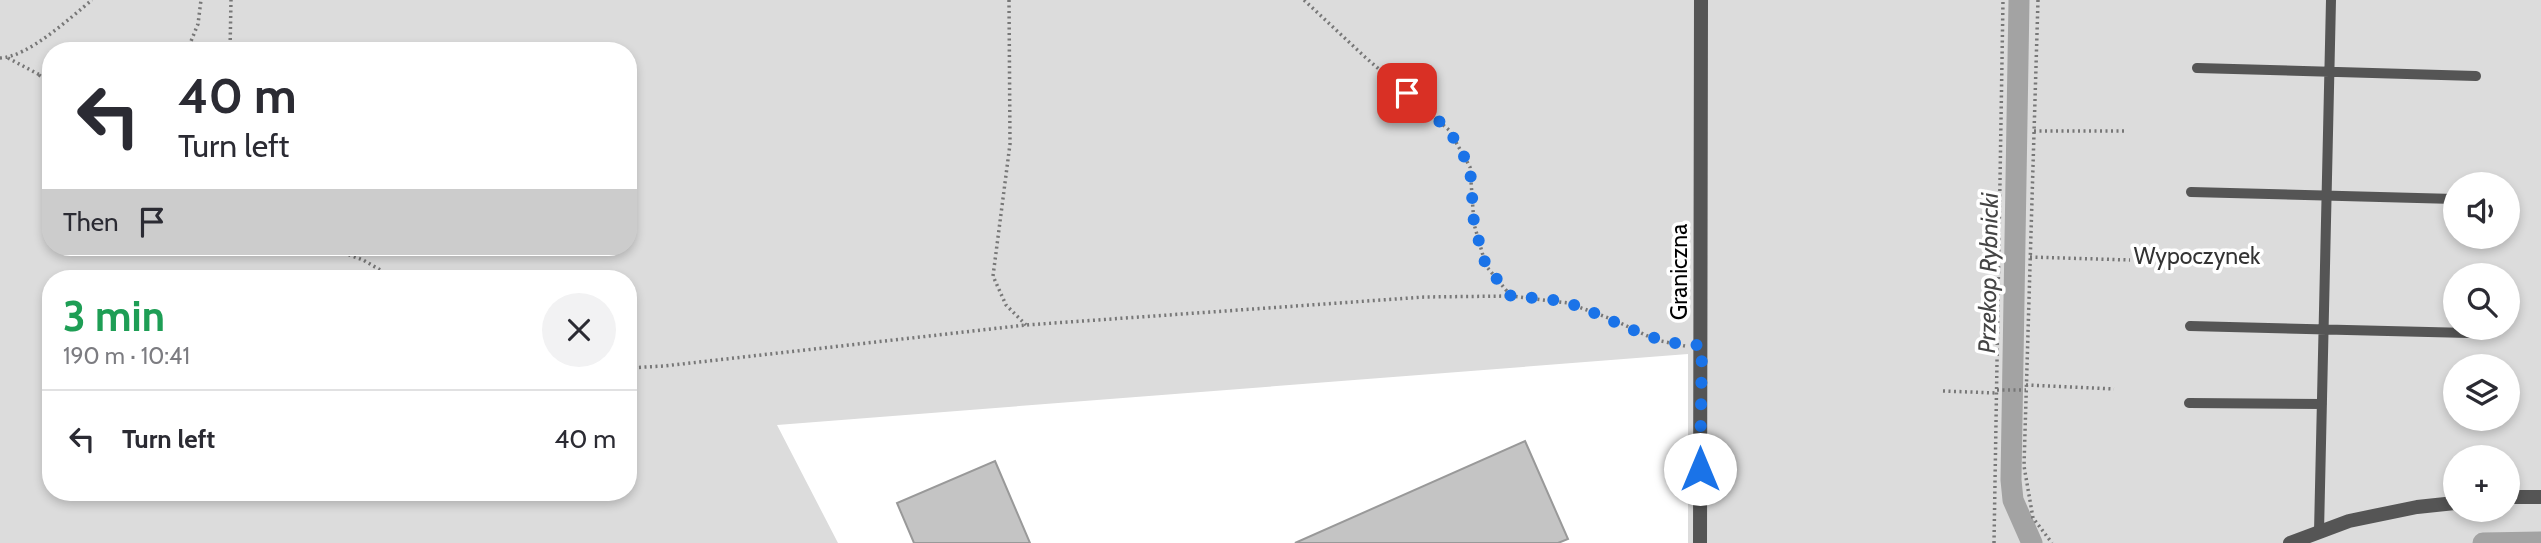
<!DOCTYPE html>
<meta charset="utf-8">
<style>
:root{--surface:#fff;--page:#f2f2f3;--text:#2b2b33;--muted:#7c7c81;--line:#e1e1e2}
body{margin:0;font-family:Cabin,sans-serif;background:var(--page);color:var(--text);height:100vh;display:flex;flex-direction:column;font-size:26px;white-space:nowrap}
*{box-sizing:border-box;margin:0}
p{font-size:23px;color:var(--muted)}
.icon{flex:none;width:38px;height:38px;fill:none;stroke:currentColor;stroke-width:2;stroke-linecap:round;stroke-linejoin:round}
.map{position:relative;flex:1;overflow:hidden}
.drawer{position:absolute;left:42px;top:270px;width:595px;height:231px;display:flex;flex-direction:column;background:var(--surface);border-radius:28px;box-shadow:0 4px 10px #0003}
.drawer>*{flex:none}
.guide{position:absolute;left:42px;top:42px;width:595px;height:214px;border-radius:28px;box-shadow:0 4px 10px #0003;background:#fff;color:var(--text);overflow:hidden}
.tools{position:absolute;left:2443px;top:172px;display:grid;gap:14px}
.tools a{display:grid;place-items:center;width:77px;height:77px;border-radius:50%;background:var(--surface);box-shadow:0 4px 10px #0003;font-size:35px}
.pin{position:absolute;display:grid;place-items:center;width:60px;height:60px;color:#fff;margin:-30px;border-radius:14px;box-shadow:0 4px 10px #0006}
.me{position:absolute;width:77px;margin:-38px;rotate:0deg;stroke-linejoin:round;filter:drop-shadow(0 0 5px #0008)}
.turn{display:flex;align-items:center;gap:24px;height:147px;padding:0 21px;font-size:32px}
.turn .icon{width:91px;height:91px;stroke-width:2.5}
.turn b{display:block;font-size:49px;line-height:60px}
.then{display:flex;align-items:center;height:66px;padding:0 21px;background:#0003;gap:14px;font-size:26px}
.round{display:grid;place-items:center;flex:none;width:74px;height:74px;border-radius:37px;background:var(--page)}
.summary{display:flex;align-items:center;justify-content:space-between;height:119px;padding:0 21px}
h1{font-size:42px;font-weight:700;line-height:52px;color:#1e9e55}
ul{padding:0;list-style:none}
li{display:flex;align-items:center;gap:21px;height:98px;padding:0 21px;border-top:2px solid var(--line)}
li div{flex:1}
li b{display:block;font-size:26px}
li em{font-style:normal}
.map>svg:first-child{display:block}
.green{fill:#dcdcdc;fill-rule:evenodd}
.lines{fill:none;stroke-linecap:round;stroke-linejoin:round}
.canal{stroke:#a3a3a3;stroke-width:21}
.building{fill:#c4c4c4;stroke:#999;stroke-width:2}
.path{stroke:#777;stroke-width:3.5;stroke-dasharray:2 3.5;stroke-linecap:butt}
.lane{stroke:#555;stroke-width:10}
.street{stroke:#555;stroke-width:14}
.route{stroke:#1a73e8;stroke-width:12;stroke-dasharray:0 21.6}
.labels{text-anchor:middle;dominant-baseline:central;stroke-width:7;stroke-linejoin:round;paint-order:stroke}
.park-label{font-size:23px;fill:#333;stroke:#fff}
.street-label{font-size:23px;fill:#000;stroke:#fff}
.water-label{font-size:24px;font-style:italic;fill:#444;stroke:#fff}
</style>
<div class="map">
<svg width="2541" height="543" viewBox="0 0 2541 543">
<rect width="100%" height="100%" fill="#fff"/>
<path class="green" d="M 0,0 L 2541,0 L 2541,543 L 1688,543 L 1688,354 L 777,425 L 838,543 L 0,543 ZM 51,51 L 628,51 L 628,247 L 51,247 ZM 2455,184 L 2508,184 L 2508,236 L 2455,236 ZM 2455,275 L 2508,275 L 2508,327 L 2455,327 ZM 51,278 L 628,278 L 628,492 L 51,492 ZM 2455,366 L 2508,366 L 2508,418 L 2455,418 ZM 2455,457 L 2508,457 L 2508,509 L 2455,509 Z"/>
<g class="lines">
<path class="canal" d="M 2019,0 L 2011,480 L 2013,500 L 2032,543
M 2483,543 L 2541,542"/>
</g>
<path class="building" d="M 1525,441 L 1568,539 L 1558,543 L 1295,543 Z
M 995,461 L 1030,543 L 914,543 L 897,503 Z"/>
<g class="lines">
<path class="path" d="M 1009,0 L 1010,144 L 993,276 L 1006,305 L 1026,325
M 1304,0 L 1365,57 L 1449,130 L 1470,167 L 1474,224 L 1486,266 L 1511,296
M 2038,0 L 2024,466 L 2033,518 L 2052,543
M 187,51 L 198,24 L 201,0
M 230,51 L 231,0
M 0,58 C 28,57 70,18 92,0
M 8,58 L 38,74 L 51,77
M 39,75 L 51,83
M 2034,131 L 2127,131
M 328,247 L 363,260 L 394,278
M 346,247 L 359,257
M 2030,257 L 2130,260
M 628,368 L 664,366 L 1026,325 L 1424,297 L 1511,296 L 1568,303 L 1614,320 L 1656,340 L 1685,346
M 2026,385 L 2114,389
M 1997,390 L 2026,390
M 1943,391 L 1997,393
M 1994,543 L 2003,0"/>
<path class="lane" d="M 2197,68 L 2476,76
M 2191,192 L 2455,199
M 2190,326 L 2469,333
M 2189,403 L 2322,404
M 2319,532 L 2331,0"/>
<path class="street" d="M 2508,497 L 2541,497
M 1700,543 L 1701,0
M 2290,543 L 2349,521 L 2417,507 L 2455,503"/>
</g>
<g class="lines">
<path class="route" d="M 1407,93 L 1449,130 L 1470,167 L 1474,224 L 1486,266 L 1511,296 C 1530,298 1553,298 1571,304 C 1615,319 1655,347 1702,345 L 1700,469"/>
</g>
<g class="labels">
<g class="park-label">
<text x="2197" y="256">Wypoczynek</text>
</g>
<g class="street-label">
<text transform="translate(1679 272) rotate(-90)">Graniczna</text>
</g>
<g class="water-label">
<text transform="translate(1988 273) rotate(-89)">Przekop Rybnicki</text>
</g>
</g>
</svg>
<div class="tools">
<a><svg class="icon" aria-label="sound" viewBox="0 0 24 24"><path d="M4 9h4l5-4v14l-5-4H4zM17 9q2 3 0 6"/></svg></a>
<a><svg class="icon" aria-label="search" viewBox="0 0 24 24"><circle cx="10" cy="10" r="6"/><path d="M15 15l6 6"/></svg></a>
<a><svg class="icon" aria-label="layers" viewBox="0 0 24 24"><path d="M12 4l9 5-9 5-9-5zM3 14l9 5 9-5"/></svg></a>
<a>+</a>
</div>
<div class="pin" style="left:1407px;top:93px;background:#d93025"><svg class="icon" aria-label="arrive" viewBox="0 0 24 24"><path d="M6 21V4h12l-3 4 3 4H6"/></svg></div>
<svg class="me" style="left:1700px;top:469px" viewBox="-20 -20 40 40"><circle r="19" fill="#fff"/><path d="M0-13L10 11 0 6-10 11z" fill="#1a73e8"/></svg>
<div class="guide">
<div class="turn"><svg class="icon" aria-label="left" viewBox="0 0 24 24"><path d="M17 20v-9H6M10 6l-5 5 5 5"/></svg><div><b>40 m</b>Turn left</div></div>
<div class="then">Then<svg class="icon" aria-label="arrive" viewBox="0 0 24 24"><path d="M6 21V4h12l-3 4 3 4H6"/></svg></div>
</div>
<section class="drawer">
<div class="summary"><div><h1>3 min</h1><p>190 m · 10:41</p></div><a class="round"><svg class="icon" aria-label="close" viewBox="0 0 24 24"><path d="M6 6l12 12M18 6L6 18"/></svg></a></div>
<ul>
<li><svg class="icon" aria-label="left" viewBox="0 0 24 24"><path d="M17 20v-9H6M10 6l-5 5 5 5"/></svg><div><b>Turn left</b></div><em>40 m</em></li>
</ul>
</section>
</div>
